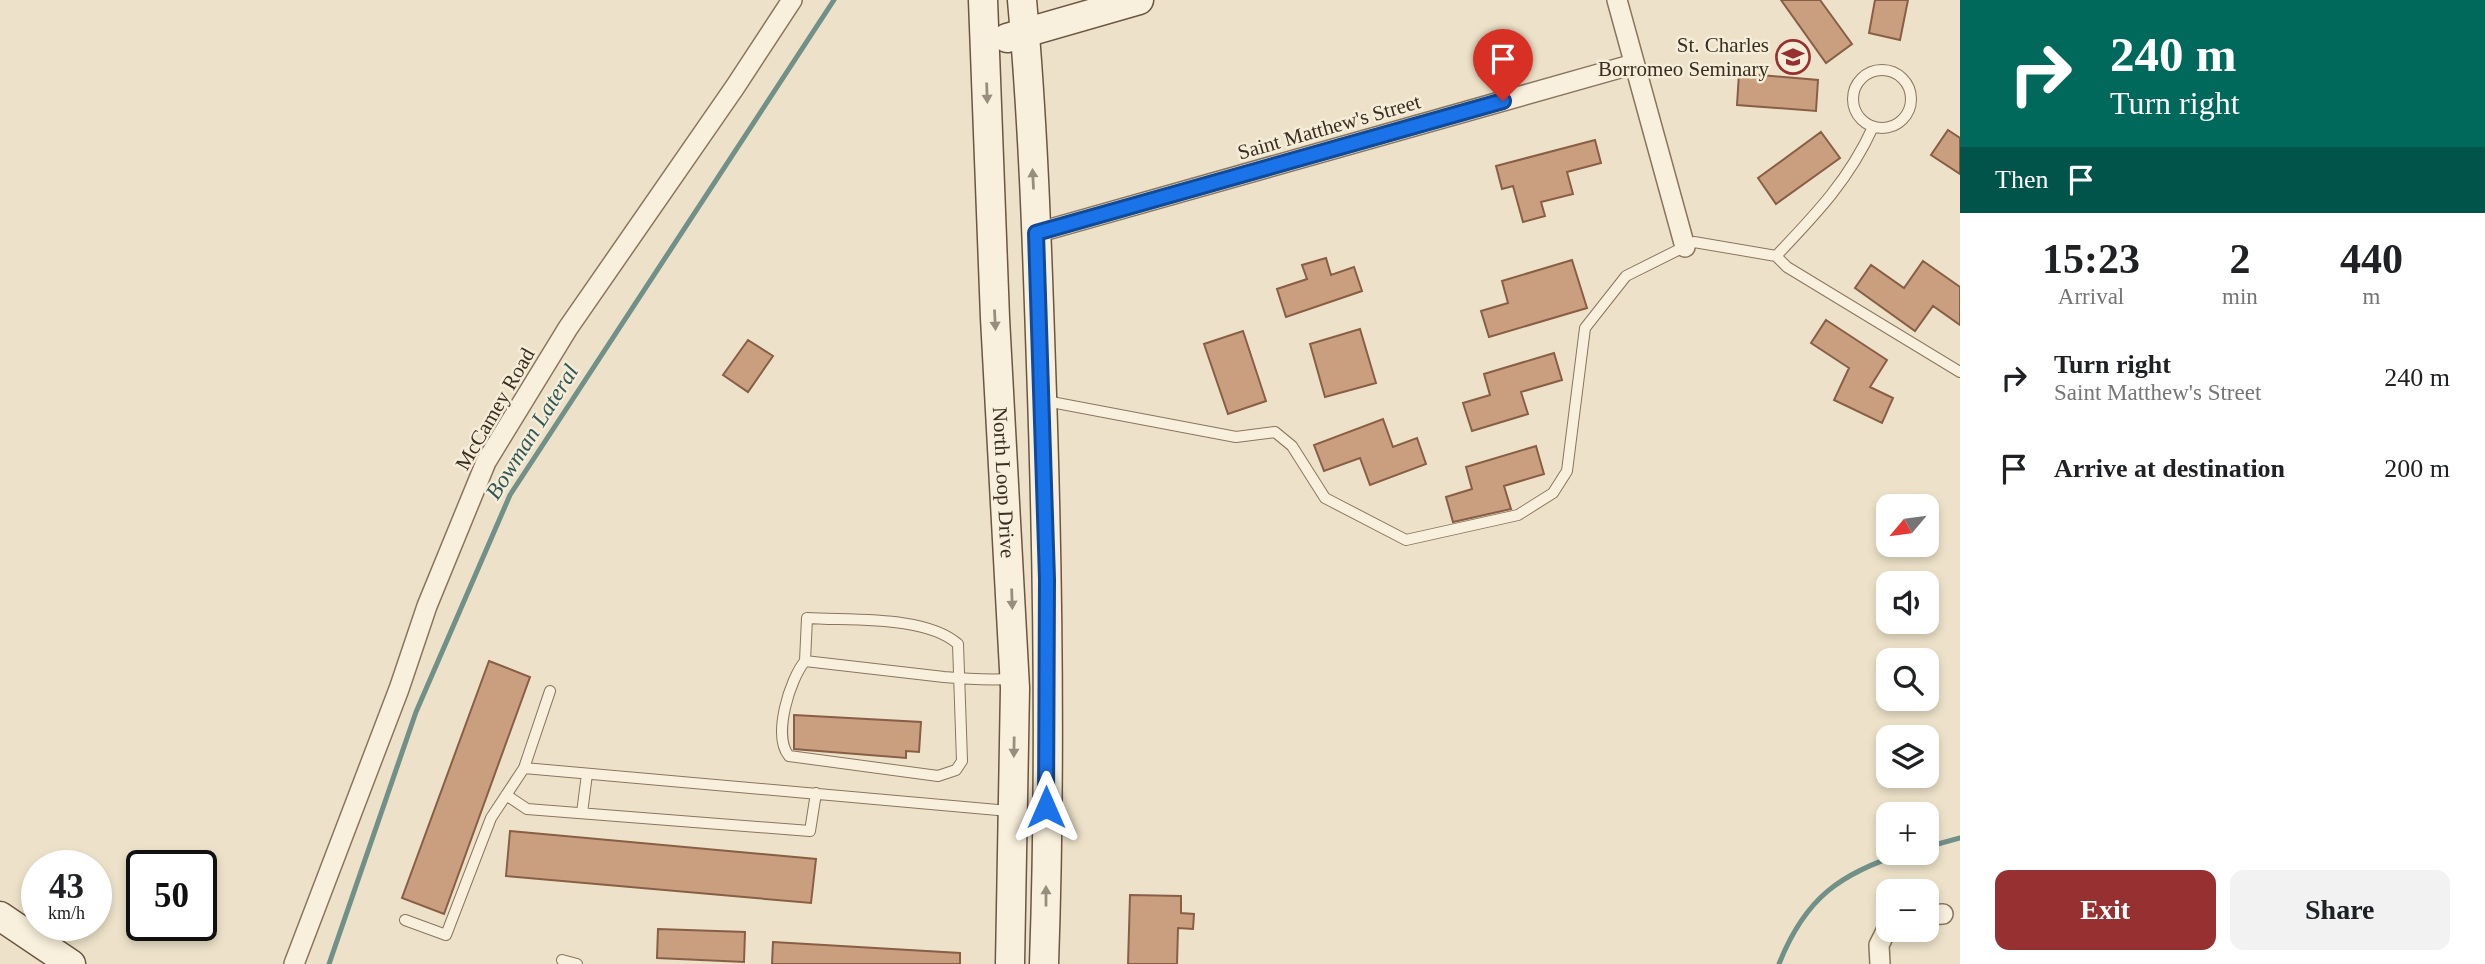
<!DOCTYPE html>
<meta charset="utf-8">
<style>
:root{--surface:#fff;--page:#f2f2f2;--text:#202124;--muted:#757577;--accent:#963031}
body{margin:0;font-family:"Times New Roman",serif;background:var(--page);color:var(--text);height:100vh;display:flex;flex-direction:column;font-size:26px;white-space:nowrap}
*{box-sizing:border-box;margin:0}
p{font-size:23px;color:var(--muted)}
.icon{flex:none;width:38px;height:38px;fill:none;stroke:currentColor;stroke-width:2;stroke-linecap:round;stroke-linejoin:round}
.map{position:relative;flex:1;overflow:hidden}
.drawer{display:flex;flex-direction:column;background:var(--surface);width:525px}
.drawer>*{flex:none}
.hud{background:#00695c;color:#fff;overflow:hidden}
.needle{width:46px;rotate:241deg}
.buttons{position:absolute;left:1876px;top:494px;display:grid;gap:14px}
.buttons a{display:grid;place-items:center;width:63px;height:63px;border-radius:14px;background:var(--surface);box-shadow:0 4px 10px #0003;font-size:35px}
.speed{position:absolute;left:21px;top:850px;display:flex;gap:14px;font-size:35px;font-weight:700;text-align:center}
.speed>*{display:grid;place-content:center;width:91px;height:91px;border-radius:50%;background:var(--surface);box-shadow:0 4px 10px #0003;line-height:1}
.speed small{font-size:18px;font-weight:400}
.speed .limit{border:4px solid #111;border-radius:10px;background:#fff;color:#111}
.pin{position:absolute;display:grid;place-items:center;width:60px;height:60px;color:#fff;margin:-72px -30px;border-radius:50% 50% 50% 0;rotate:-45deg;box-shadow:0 0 7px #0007}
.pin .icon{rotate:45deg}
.me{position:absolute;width:77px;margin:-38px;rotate:0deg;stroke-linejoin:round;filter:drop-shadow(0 0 5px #0008)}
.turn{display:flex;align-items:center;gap:24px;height:147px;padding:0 35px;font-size:32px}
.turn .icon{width:91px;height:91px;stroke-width:2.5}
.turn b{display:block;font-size:49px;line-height:60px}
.then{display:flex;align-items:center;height:66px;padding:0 35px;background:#0003;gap:14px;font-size:26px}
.eta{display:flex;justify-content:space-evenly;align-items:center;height:119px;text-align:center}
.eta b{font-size:42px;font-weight:700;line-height:49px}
.cta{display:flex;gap:14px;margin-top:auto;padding:14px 35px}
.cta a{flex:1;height:80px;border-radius:14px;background:var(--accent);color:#fff;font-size:28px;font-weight:700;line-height:80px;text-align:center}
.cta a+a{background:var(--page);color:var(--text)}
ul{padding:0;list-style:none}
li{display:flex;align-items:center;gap:21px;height:91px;padding:0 35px}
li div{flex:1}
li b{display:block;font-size:26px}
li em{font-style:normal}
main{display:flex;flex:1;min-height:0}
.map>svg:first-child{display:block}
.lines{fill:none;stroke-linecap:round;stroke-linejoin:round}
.stream{stroke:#709088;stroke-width:5}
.building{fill:#ca9f80;stroke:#885f44;stroke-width:2}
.lane-casing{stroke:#89755e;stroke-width:12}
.street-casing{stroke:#89755e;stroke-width:22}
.secondary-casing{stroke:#6b5641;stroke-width:31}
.lane{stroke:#f8f0dc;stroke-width:10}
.street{stroke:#f8f0dc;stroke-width:19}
.secondary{stroke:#f8f0dc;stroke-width:28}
.oneway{fill:#998e7e}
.route-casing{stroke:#114b97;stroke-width:18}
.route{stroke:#1a73e8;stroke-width:12}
.labels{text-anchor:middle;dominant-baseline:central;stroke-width:5;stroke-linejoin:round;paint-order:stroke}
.poi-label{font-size:21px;fill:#3a2d21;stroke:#f5edd8;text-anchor:end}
.street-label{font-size:21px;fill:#3a2d21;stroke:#f5edd8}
.water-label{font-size:23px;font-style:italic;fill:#315957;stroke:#f5edd8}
</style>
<main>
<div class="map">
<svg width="1960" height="964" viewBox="0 0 1960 964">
<rect width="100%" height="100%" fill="#ede2c9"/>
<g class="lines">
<path class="stream" d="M 1927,847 L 1960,838
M 329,964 L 416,712 L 510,495 L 834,0
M 1779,964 C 1805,898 1840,873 1907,852"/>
</g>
<path class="building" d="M 1781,0 L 1820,0 L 1852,44 L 1826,63 Z
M 1875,0 L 1908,0 L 1900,40 L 1869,33 Z
M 1739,73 L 1818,80 L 1816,111 L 1737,105 Z
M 1948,130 L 1960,138 L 1960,174 L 1931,155 Z
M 1821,132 L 1840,158 L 1776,204 L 1758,178 Z
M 1595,140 L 1601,163 L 1567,172 L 1573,194 L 1541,202 L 1545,216 L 1523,222 L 1513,186 L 1502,189 L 1496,166 Z
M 1326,258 L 1331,275 L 1354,267 L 1362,291 L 1286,317 L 1277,289 L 1307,279 L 1302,265 Z
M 1572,260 L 1587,308 L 1489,337 L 1481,311 L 1508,303 L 1502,281 Z
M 1923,261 L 1960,287 L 1960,325 L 1933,306 L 1915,331 L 1855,288 L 1871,265 L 1904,288 Z
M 1826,320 L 1887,360 L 1870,387 L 1893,398 L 1882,423 L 1834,400 L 1849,368 L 1811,343 Z
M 1360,329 L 1376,383 L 1325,397 L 1310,344 Z
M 1243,331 L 1266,401 L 1228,414 L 1204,344 Z
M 748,340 L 773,356 L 748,392 L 723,375 Z
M 1554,353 L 1562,380 L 1521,392 L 1528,414 L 1472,431 L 1463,403 L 1490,395 L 1484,374 Z
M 1383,419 L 1393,447 L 1417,438 L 1426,464 L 1370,485 L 1360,458 L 1324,471 L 1314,445 Z
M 1536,446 L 1544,474 L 1504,486 L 1511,509 L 1453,522 L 1446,497 L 1472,489 L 1466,467 Z
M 489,661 L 530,677 L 444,914 L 402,898 Z
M 794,715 L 921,722 L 919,752 L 906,751 L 906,758 L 794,749 Z
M 510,831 L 816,859 L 811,903 L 506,876 Z
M 1130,895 L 1181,896 L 1181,913 L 1194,914 L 1193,929 L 1178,928 L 1177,964 L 1128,964 Z
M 658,929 L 745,932 L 744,962 L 657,958 Z
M 773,942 L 960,953 L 960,964 L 772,964 Z"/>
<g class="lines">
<g class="lane-casing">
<path id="lane" d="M1853 99a29 29 0 1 1 58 0a29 29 0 1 1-58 0Z
M 1776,256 C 1815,215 1849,180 1873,127
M 1046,401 L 1236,437 L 1275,432 L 1292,446 L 1325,498 L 1406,540 L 1518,515 L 1553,493 L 1567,471 L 1585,328 L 1626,276 L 1694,242 L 1776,256 L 1787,267 L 1960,372
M 805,661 L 807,618 C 850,621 925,615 958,644 L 962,761 L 956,770 L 938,776 L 789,756 C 772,736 790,679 805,661 L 944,677 C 966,679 988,680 1011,679
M 550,691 L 524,768 L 1009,811
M 506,795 L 527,809 L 810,831 L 816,793
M 582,813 L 587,774
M 405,920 L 446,935 L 491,818 L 524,768
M 562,960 L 577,964"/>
</g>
<g class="street-casing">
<path id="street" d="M 1617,0 L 1685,247
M 1036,233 L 1634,64
M 1927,915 L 1943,914
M 294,964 L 399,689 L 427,606 L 486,462 L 568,328 L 735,87 L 792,0
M 1880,964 L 1879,945 L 1888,927"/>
</g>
<g class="secondary-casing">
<g id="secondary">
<path id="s1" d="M 983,0 L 995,318 L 1015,688 L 1010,964"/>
<path d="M 1022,0 C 1033,121 1037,243 1041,365 C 1048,565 1051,765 1044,964"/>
<path d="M 1007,38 L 1139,0"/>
<path d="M 0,916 L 71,964"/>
</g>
</g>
<use href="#lane" class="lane"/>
<use href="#street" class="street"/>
<use href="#secondary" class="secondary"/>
</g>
<defs><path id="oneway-solid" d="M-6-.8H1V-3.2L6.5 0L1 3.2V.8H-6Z" transform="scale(1.75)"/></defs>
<g class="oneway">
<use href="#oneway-solid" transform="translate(987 93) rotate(88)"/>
<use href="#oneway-solid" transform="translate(1033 179) rotate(-93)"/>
<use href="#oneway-solid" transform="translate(995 320) rotate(87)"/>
<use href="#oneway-solid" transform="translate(1012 599) rotate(88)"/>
<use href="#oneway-solid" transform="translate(1014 747) rotate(91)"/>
<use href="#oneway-solid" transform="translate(1046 896) rotate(-90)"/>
</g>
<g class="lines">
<g class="route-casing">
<path id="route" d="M 1046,807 L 1047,579 L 1036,233 L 1503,101"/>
</g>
<use href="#route" class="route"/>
</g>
<defs>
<g id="school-ring" transform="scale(1.75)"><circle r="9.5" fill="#f5edd8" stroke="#963031" stroke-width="1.5"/><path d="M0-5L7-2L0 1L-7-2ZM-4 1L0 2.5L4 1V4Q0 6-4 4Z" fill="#963031"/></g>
</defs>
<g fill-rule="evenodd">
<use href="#school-ring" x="1793" y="57"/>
</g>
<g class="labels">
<g class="poi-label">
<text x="1769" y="45">St. Charles<tspan x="1769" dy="24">Borromeo Seminary</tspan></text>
</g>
<g class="street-label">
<text transform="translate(1329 127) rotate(-16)">Saint Matthew's Street</text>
<text transform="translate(495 409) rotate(-60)">McCamey Road</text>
<text stroke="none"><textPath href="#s1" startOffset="483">North Loop Drive</textPath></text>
</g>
<g class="water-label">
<text transform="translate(532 432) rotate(-58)">Bowman Lateral</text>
</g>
</g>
</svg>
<div class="buttons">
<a><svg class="needle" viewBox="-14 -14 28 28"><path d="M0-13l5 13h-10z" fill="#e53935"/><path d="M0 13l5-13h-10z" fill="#757577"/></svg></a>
<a><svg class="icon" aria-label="sound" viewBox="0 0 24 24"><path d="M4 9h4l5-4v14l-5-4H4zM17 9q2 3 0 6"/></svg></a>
<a><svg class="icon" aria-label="search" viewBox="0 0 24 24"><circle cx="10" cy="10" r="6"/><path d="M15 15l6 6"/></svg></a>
<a><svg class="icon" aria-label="layers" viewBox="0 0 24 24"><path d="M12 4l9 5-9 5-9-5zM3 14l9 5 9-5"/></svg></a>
<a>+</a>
<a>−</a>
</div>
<div class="speed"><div>43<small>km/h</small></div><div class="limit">50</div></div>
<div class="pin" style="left:1503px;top:101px;background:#d93025"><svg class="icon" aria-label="arrive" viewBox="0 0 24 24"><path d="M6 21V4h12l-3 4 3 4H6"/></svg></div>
<svg class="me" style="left:1046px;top:807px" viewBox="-20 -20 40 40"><path d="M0-17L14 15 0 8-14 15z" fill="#1a73e8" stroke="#fff" stroke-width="4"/></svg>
</div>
<section class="drawer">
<div class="hud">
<div class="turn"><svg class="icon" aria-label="right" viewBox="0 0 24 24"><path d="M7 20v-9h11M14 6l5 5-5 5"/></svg><div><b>240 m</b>Turn right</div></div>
<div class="then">Then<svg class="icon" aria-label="arrive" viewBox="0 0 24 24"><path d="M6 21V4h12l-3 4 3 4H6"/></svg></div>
</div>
<div class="eta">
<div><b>15:23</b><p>Arrival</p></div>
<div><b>2</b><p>min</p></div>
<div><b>440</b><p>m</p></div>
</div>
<ul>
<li><svg class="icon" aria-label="right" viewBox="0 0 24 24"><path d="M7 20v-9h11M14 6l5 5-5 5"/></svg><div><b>Turn right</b><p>Saint Matthew's Street</p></div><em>240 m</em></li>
<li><svg class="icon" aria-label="arrive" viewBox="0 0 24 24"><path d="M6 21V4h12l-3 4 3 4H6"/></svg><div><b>Arrive at destination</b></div><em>200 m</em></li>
</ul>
<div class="cta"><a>Exit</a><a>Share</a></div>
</section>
</main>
